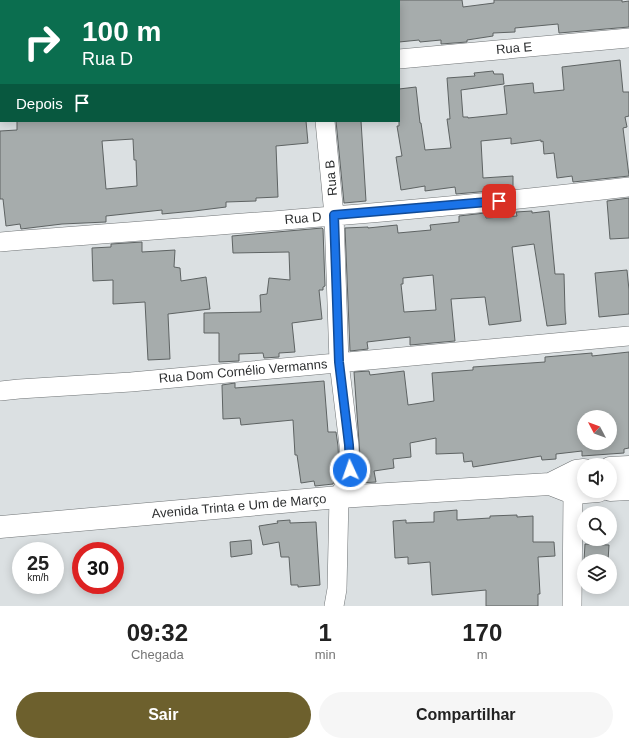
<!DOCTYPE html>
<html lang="pt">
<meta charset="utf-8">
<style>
:root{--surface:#fff;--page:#f6f6f6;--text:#222;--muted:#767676;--accent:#6d602d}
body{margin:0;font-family:Arial,sans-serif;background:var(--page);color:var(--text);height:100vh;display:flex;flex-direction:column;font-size:15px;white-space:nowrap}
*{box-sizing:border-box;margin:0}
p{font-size:13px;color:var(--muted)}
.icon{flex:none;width:22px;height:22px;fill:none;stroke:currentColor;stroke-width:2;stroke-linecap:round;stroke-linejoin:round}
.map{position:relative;height:606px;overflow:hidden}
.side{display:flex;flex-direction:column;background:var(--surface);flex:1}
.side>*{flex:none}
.hud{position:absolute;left:0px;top:0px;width:400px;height:122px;box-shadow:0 2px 10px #0003;background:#0b6e4f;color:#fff;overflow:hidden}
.needle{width:26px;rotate:311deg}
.fabs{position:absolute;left:577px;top:410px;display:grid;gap:8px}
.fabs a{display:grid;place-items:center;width:40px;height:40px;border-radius:50%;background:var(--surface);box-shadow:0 2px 10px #0003;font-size:20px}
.speed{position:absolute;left:12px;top:542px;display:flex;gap:8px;font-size:20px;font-weight:700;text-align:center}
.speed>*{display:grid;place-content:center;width:52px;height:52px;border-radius:50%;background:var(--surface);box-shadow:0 2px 10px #0003;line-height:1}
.speed small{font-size:10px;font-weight:400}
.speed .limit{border:6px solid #d22;background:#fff;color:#111}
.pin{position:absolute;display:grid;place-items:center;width:34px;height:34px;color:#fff;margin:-17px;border-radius:8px;box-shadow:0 2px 6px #0006}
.me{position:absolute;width:44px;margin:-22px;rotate:357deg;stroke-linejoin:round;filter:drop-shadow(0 0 3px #0008)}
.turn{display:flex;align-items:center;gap:14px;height:84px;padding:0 16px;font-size:18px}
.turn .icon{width:52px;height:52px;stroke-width:2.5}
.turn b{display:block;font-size:28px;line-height:34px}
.then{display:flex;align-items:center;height:38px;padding:0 16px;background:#0003;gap:8px;font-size:15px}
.eta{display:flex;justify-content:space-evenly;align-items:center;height:68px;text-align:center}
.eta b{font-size:24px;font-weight:800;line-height:28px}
.primary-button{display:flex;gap:8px;margin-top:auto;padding:8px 16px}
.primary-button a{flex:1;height:46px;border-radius:24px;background:var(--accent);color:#fff;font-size:16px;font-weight:800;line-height:46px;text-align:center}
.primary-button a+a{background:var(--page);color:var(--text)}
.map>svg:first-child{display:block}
.building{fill:#a6acac;stroke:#5e6363;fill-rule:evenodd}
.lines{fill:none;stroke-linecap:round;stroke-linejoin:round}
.minor-casing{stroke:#707476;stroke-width:20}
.tertiary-casing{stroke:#707476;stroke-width:23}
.minor{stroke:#fff;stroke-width:19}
.tertiary{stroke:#fff;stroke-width:22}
.route-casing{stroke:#114b97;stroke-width:10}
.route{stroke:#1a73e8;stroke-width:7}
.labels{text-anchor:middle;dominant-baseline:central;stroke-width:3.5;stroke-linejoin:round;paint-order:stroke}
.street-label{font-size:13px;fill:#2d2f30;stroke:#fff}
</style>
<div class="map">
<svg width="629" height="606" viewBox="0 0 629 606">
<rect width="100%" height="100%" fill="#dbe0e2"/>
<path class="building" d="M 399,0 L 462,0 L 463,7 L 494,3 L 494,0 L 622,0 L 622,2 L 629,1 L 629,27 L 559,33 L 558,24 L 515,28 L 515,32 L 493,33 L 493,36 L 467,40 L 467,42 L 441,44 L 441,40 L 420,42 L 419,40 L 399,42 Z
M 620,60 L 623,92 L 629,92 L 629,116 L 625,117 L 627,127 L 623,128 L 629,176 L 573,182 L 572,176 L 557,178 L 554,153 L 544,154 L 543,141 L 541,142 L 541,140 L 511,144 L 511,138 L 481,141 L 483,178 L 513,176 L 513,189 L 456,194 L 455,187 L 425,191 L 425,186 L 401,190 L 396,157 L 402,156 L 397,126 L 399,126 L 399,89 L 416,87 L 420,123 L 421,123 L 425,150 L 451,148 L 447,119 L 450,119 L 447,78 L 475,76 L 474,73 L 493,71 L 494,74 L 503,74 L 504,84 L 461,90 L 463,117 L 468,117 L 468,118 L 507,114 L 504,86 L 533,83 L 534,93 L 564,90 L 562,67 Z
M 17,121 L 306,121 L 308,143 L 276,146 L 278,197 L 256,198 L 256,201 L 226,202 L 226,207 L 194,211 L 162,214 L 162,210 L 106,216 L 106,222 L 62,224 L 21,229 L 20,224 L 6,226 L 3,199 L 0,199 L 0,131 L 17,130 ZM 133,139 L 134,160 L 136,160 L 137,186 L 106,189 L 102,141 Z
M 336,121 L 361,121 L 366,201 L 344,203 Z
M 629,198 L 629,238 L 610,239 L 607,201 Z
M 532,211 L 532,213 L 549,211 L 555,274 L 564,274 L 565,311 L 566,324 L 547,326 L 534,244 L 512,247 L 521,321 L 489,325 L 485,297 L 451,299 L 455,341 L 410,345 L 410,337 L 367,342 L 368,349 L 350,351 L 345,228 L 368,227 L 368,228 L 397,225 L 398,233 L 431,230 L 430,225 L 459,222 L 459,216 L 485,213 L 486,218 L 517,216 L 516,212 ZM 433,275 L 436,310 L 404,312 L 401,284 L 403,284 L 403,278 Z
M 322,228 L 323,229 L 325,286 L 323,287 L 323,290 L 319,290 L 322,319 L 292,323 L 295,352 L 279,353 L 279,357 L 264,358 L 263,353 L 239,354 L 239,361 L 219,362 L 219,333 L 204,333 L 204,313 L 261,312 L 260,295 L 267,294 L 269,278 L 290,280 L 289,252 L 233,253 L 232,236 Z
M 142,242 L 142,252 L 175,250 L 174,267 L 180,268 L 181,281 L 206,277 L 210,309 L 168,314 L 170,359 L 148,360 L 145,302 L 113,304 L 113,280 L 93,281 L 92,248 L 111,247 L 111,244 Z
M 627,270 L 629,290 L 629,314 L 599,317 L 595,273 Z
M 629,352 L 629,448 L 624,449 L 624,453 L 582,456 L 582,451 L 556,454 L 556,459 L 542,460 L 541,456 L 473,467 L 472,461 L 464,462 L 463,453 L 436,454 L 436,438 L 410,443 L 411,457 L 393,459 L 394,468 L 374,471 L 376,482 L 358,483 L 361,470 L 354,372 L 369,371 L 370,375 L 404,371 L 408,405 L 434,401 L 432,373 L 473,370 L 473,367 L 545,362 L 545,357 L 592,353 L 592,356 ZM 584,417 L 610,417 L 610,443 L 584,443 Z
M 324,381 L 328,432 L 336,432 L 338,446 L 339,469 L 333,484 L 315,486 L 314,481 L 301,483 L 297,455 L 295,455 L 293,420 L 241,425 L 240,418 L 223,419 L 222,385 L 235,383 L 235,388 Z
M 457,510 L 457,520 L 490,518 L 490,516 L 517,515 L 517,517 L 533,516 L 533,542 L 554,542 L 555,556 L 538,557 L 540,594 L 538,594 L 538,606 L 486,606 L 486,590 L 432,595 L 430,562 L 408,564 L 408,557 L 395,558 L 393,521 L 406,520 L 406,523 L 434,522 L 434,512 Z
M 290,520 L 290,523 L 316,522 L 320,585 L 298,587 L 298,585 L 291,585 L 289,557 L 281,557 L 279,542 L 263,545 L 259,526 L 278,523 L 277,521 Z
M 251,540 L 252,554 L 231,557 L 230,542 Z
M 585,544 L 609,545 L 608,561 L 584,561 Z"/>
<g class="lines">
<g class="minor-casing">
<path id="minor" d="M 315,0 L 315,1
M 399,59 L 629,38
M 0,103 L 1,103
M 325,121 L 334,215 L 339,362 L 349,445 L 350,470 L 347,481 L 339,497 L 337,589 L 334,606
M 0,242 C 210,225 420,212 629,187
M 0,391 L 19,389 L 131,382 L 629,336
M 572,606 L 573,493 L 575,478"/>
</g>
<g class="tertiary-casing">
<path id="tertiary" d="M 610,468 L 629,467
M 550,484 L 576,471 L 584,470
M 610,490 L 629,489
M 0,527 L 339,497 L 550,484 L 573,493 L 598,491"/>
</g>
<use href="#minor" class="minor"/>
<use href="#tertiary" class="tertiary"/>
</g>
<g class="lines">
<g class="route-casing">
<path id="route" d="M 350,470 L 349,445 L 339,362 L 334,215 L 499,201"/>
</g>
<use href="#route" class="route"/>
</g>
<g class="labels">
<g class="street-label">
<text transform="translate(514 48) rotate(-5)">Rua E</text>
<text transform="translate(331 178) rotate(-95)">Rua B</text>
<text transform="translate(303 218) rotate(-5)">Rua D</text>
<text transform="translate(243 371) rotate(-5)">Rua Dom Cornélio Vermanns</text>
<text transform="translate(239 506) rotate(-5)">Avenida Trinta e Um de Março</text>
</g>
</g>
</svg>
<div class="fabs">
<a><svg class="needle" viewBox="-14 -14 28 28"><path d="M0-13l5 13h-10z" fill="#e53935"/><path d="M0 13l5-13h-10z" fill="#767676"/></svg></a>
<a><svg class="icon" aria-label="sound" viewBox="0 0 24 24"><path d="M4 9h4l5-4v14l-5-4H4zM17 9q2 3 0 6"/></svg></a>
<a><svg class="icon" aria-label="search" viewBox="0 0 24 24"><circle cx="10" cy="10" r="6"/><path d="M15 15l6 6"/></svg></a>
<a><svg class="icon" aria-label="layers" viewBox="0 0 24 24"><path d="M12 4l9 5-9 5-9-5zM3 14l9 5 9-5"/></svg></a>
</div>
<div class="speed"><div>25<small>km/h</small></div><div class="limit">30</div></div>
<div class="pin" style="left:499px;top:201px;background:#d93025"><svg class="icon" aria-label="arrive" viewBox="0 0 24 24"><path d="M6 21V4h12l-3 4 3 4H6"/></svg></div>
<svg class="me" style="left:350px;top:470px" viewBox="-20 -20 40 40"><circle r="17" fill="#1a73e8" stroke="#fff" stroke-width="3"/><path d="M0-11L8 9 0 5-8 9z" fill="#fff"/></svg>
<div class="hud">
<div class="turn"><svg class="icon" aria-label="right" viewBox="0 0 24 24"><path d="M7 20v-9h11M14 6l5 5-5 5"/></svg><div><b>100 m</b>Rua D</div></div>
<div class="then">Depois<svg class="icon" aria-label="arrive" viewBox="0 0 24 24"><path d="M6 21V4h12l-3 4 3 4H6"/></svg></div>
</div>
</div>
<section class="side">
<div class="eta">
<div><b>09:32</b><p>Chegada</p></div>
<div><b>1</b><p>min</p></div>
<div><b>170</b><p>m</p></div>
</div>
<div class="primary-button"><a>Sair</a><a>Compartilhar</a></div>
</section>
